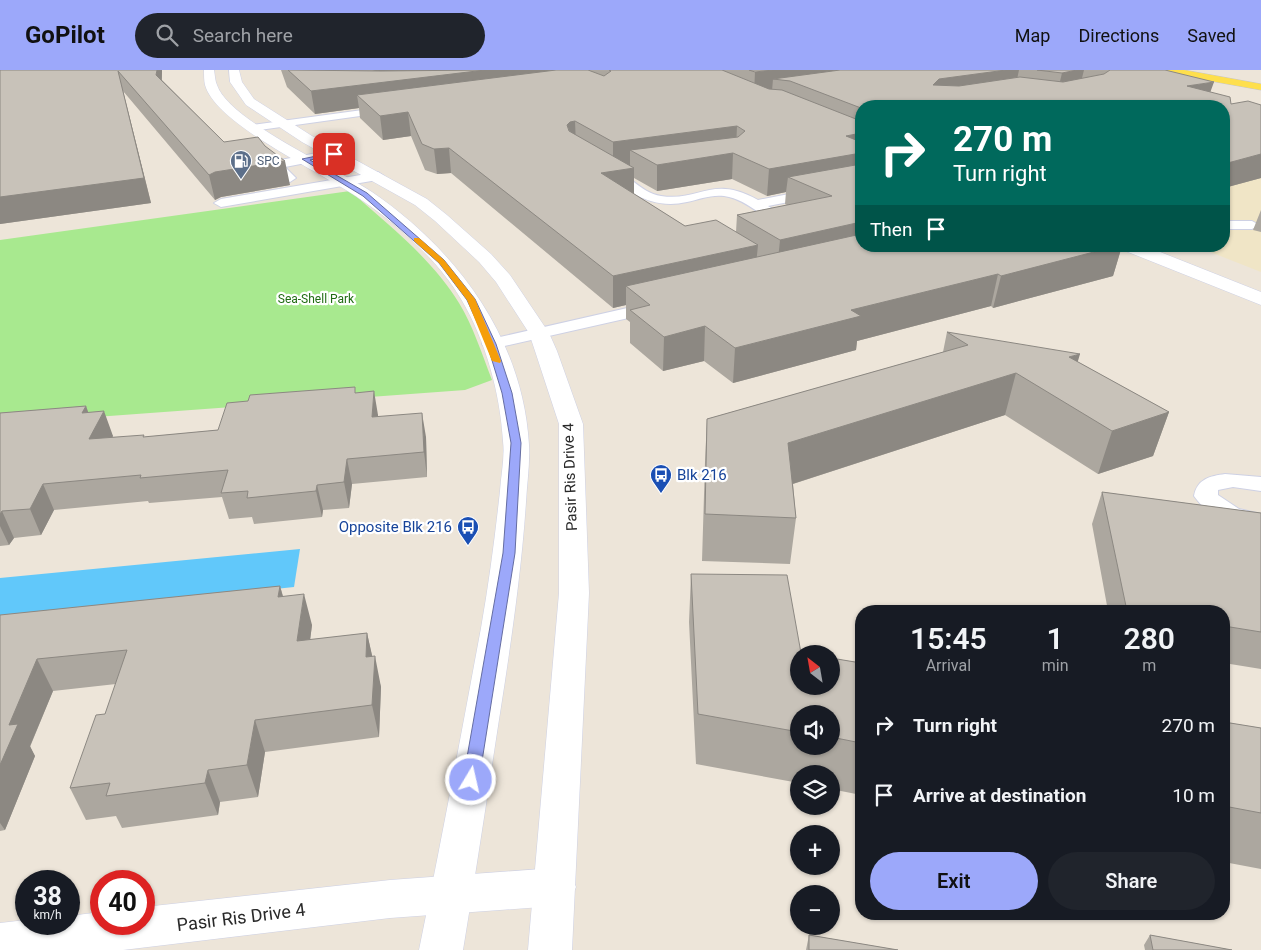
<!DOCTYPE html>
<meta charset="utf-8">
<style>
:root{--surface:#171b24;--page:#20242c;--text:#f1f3f6;--muted:#9ea1a6;--accent:#9ca8fa}
body{margin:0;font-family:Roboto,sans-serif;background:var(--page);color:var(--text);height:100vh;display:flex;flex-direction:column;font-size:19px;white-space:nowrap}
*{box-sizing:border-box;margin:0}
p{font-size:16px;color:var(--muted)}
.icon{flex:none;width:28px;height:28px;fill:none;stroke:currentColor;stroke-width:2;stroke-linecap:round;stroke-linejoin:round}
.map{position:relative;flex:1;overflow:hidden}
.drawer{position:absolute;left:855px;top:535px;width:375px;height:315px;display:flex;flex-direction:column;background:var(--surface);border-radius:20px;box-shadow:0 1px 4px #0004}
.drawer>*{flex:none}
.guide{position:absolute;left:855px;top:30px;width:375px;height:152px;border-radius:20px;box-shadow:0 1px 4px #0004;background:#00695c;color:#fff;overflow:hidden}
.needle{width:32px;rotate:329deg}
.buttons{position:absolute;left:790px;top:575px;display:grid;gap:10px}
.buttons a{display:grid;place-items:center;width:50px;height:50px;border-radius:50%;background:var(--surface);box-shadow:0 1px 4px #0004;font-size:25px}
.speed{position:absolute;left:15px;top:800px;display:flex;gap:10px;font-size:25px;font-weight:700;text-align:center}
.speed>*{display:grid;place-content:center;width:65px;height:65px;border-radius:50%;background:var(--surface);box-shadow:0 1px 4px #0004;line-height:1}
.speed small{font-size:12px;font-weight:400}
.speed .limit{border:8px solid #d22;background:#fff;color:#111}
.pin{position:absolute;display:grid;place-items:center;width:42px;height:42px;color:#fff;margin:-21px;border-radius:10px;box-shadow:0 2px 8px #0006}
.me{position:absolute;width:55px;margin:-28px;rotate:9deg;stroke-linejoin:round;filter:drop-shadow(0 0 4px #0008)}
.turn{display:flex;align-items:center;gap:18px;height:105px;padding:0 15px;font-size:22px}
.turn .icon{width:65px;height:65px;stroke-width:2.5}
.turn b{display:block;font-size:35px;line-height:42px}
.then{display:flex;align-items:center;height:48px;padding:0 15px;background:#0003;gap:10px;font-size:19px}
.eta{display:flex;justify-content:space-evenly;align-items:center;height:85px;text-align:center}
.eta b{font-size:30px;font-weight:600;line-height:35px}
.button{display:flex;gap:10px;margin-top:auto;padding:10px 15px}
.button a{flex:1;height:58px;border-radius:30px;background:var(--accent);color:#111;font-size:20px;font-weight:600;line-height:58px;text-align:center}
.button a+a{background:var(--page);color:var(--text)}
ul{padding:0;list-style:none}
li{display:flex;align-items:center;gap:15px;height:70px;padding:0 15px}
li div{flex:1}
li b{display:block;font-size:19px}
li em{font-style:normal}
header{display:flex;align-items:center;gap:30px;box-sizing:border-box;height:70px;padding:0 25px;background:var(--accent);color:#111}
header strong{font-size:24px}
nav{display:flex;gap:28px;margin-inline-start:auto;font-size:18px}
.search{width:350px;height:45px;background:var(--page);display:flex;align-items:center;gap:12px;box-sizing:border-box;padding:0 18px;border-radius:28px;color:var(--muted);font-size:19px}
.map>svg:first-child{display:block}
.education{fill:#f0e5c6}
.green{fill:#a8e98f}
.water{fill:#61c8fa}
.lines{fill:none;stroke-linecap:round;stroke-linejoin:round}
.service-casing{stroke:#ced1e4;stroke-width:2}
.minor-casing{stroke:#ced1e4;stroke-width:1}
.tertiary-casing{stroke:#ced1e4;stroke-width:1}
.primary-casing{stroke:#c7c7c7;stroke-width:1}
.service{fill:#fff;fill-rule:evenodd}
.minor{fill:#fff;fill-rule:evenodd}
.tertiary{fill:#fff;fill-rule:evenodd}
.primary{fill:#fedf4d;fill-rule:evenodd}
.wall{fill:#aca79f;fill-rule:evenodd}
.shaded-wall{fill:#8c8882}
.building{fill:#c8c2b9;stroke:#8c8882}
.route{fill:#9ca8fa;stroke:#656da2}
.slow{fill:#f59e0b}
.labels{text-anchor:middle;dominant-baseline:central;stroke-width:4.5;stroke-linejoin:round;paint-order:stroke}
.far-service-label{font-size:12px;fill:#4e5e75;stroke:#fff;text-anchor:start}
.far-park-label{font-size:12px;fill:#206c13;stroke:#fff}
.transit-label{font-size:15px;fill:#164399;stroke:#fff;text-anchor:start}
.street-label{font-size:15px;fill:#292929;stroke:#fff}
.near-street-label{font-size:18px;fill:#292929;stroke:#fff}
</style>
<header>
<strong>GoPilot</strong>
<div class="search"><svg class="icon" aria-label="search" viewBox="0 0 24 24"><circle cx="10" cy="10" r="6"/><path d="M15 15l6 6"/></svg>Search here</div>
<nav><a>Map</a><a>Directions</a><a>Saved</a></nav>
</header>
<div class="map">
<svg width="1261" height="880" viewBox="0 0 1261 880">
<rect width="100%" height="100%" fill="#ede5d9"/>
<path class="education" d="M 1261,38 L 1261,202 L 1195,176 L 1224,176 L 1224,45 Z"/>
<path class="green" d="M 350,121 C 389,155 431,188 459,233 C 473,256 482,284 492,310 L 465,320 L 0,354 L 0,170 Z"/>
<path class="water" d="M 300,479 L 294,517 L 0,548 L 0,508 Z"/>
<g class="lines">
<g class="service-casing">
<path id="service" d="M 392,36 L 396,37 L 396,41 L 253,61 L 247,58 L 253,55 Z
M 333,80 L 339,84 L 337,87 L 285,97 L 296,108 L 290,112 L 285,111 L 269,95 L 275,91 Z
M 607,96 C 627,101 640,123 661,126 C 700,132 712,104 758,130 L 861,110 L 861,118 L 768,136 L 781,144 L 785,150 L 783,153 L 766,159 L 759,155 L 769,149 C 756,141 743,130 729,127 C 715,123 700,129 687,132 C 652,140 629,122 603,103 L 601,100 Z
M 378,102 L 384,106 L 383,109 L 221,137 L 214,133 L 221,129 Z
M 1224,151 L 1252,151 L 1259,155 L 1252,159 L 1224,159 Z
M 658,231 L 664,232 L 667,236 L 664,240 L 491,279 L 485,278 L 482,274 L 485,270 L 491,269 Z
M 1225,404 L 1261,407 L 1261,421 L 1233,417 L 1218,420 L 1218,425 L 1239,439 L 1261,444 L 1261,458 C 1234,454 1210,449 1194,426 C 1197,409 1210,406 1225,404 Z"/>
</g>
<g class="minor-casing">
<path id="minor" d="M 1120,176 L 1145,176 L 1261,222 L 1261,235 L 1123,180 Z
M 555,798 L 570,804 L 576,817 L 570,830 L 555,836 L 390,848 L 123,880 L 0,880 L 0,853 L 26,850 L 26,854 L 69,854 L 69,846 L 101,842 L 101,854 L 144,854 L 144,837 L 390,810 Z"/>
</g>
<g class="tertiary-casing">
<path id="tertiary" d="M 204,0 L 214,0 C 215,5 215,11 217,15 C 229,51 338,99 372,122 C 457,180 523,269 529,375 C 530,394 527,413 526,432 C 522,492 514,551 505,611 C 491,700 478,790 463,880 L 419,880 C 441,773 461,666 481,558 C 489,513 495,467 500,421 C 501,405 505,387 503,371 C 500,323 486,271 461,229 C 438,190 397,154 360,129 C 325,104 216,55 205,15 C 204,11 204,5 204,0 Z
M 229,0 L 239,0 L 242,12 L 254,29 L 312,66 L 427,129 L 447,145 L 491,184 L 510,205 L 549,263 L 557,281 L 583,354 L 589,523 L 572,880 L 528,880 L 559,523 L 559,354 L 535,281 L 529,263 L 496,212 L 479,192 L 435,151 L 415,135 L 302,72 L 246,35 L 230,12 Z"/>
</g>
<g class="primary-casing">
<path id="primary" d="M 1161,0 L 1184,0 L 1261,14 L 1261,20 L 1166,3 Z"/>
</g>
<use href="#service" class="service"/>
<use href="#minor" class="minor"/>
<use href="#tertiary" class="tertiary"/>
<use href="#primary" class="primary"/>
</g>
<path class="wall" d="M 0,0 L 162,2 L 162,10 L 224,72 L 290,115 L 221,127 L 215,130 L 123,21 L 151,133 L 0,154 Z
M 281,0 L 1165,0 L 1210,22 L 1231,34 L 1261,35 L 1261,108 L 1224,118 L 1224,36 L 861,36 L 861,176 L 1122,176 L 1113,206 L 993,238 L 991,236 L 857,271 L 856,280 L 733,313 L 704,291 L 663,301 L 630,273 L 630,252 L 626,249 L 626,235 L 613,238 L 451,103 L 437,104 L 425,100 L 411,66 L 383,70 L 360,48 L 359,38 L 315,44 L 287,17 ZM 634,108 L 657,121 L 732,109 L 767,126 L 786,122 L 785,134 L 787,135 L 737,145 L 736,162 L 685,156 L 634,124 Z
M 1261,140 L 1261,162 L 1253,160 Z
M 947,262 L 1078,292 L 1169,342 L 1153,386 L 1098,404 L 1005,345 L 793,414 L 796,448 L 790,494 L 702,491 L 705,392 L 707,349 L 943,282 Z
M 356,323 L 378,345 L 378,347 L 426,367 L 427,407 L 352,414 L 349,438 L 323,440 L 322,447 L 254,454 L 252,447 L 229,449 L 222,427 L 149,433 L 148,431 L 54,440 L 41,465 L 14,468 L 9,475 L 0,476 L 0,343 L 86,336 L 88,342 L 113,366 L 112,367 L 145,367 L 218,360 Z
M 1102,422 L 1261,443 L 1261,599 L 1224,593 L 1224,541 L 1108,541 L 1092,454 Z
M 691,504 L 801,583 L 861,593 L 861,725 L 831,719 L 831,704 L 799,704 L 799,713 L 696,694 L 689,552 ZM 799,644 L 831,644 L 831,676 L 799,676 Z
M 280,516 L 283,526 L 312,555 L 310,570 L 367,563 L 372,586 L 381,617 L 379,667 L 265,682 L 258,727 L 220,732 L 218,745 L 122,758 L 116,746 L 86,750 L 70,718 L 105,644 L 116,614 L 53,621 L 30,677 L 35,686 L 5,760 L 0,761 L 0,545 Z
M 1224,652 L 1261,658 L 1261,799 L 1224,792 Z
M 809,865 L 898,880 L 806,880 Z
M 1150,865 L 1232,880 L 1145,880 L 1144,875 Z"/>
<path class="shaded-wall" d="M 157,0 L 162,0 L 162,2 L 161,24 L 156,5 Z
M 375,0 L 566,0 L 357,25 L 359,38 L 315,44 L 311,21 Z
M 773,0 L 915,0 L 790,11 L 773,9 L 772,21 L 754,24 L 755,2 Z
M 1006,0 L 1019,0 L 1015,19 L 933,15 L 939,9 Z
M 1077,0 L 1084,0 L 1079,20 L 1057,24 L 1062,3 Z
M 118,1 L 151,133 L 0,154 L 0,127 Z
M 1214,12 L 1206,34 L 1187,16 Z
M 408,42 L 411,66 L 383,70 L 380,46 Z
M 575,51 L 576,75 L 567,55 L 570,52 Z
M 737,56 L 736,80 L 630,80 L 630,95 L 613,97 L 613,72 Z
M 861,63 L 861,109 L 788,107 L 786,122 L 767,126 L 769,99 L 846,66 Z
M 449,78 L 451,103 L 437,104 L 434,79 Z
M 733,83 L 732,109 L 657,121 L 657,95 Z
M 1261,84 L 1261,108 L 1224,118 L 1224,94 Z
M 285,91 L 290,115 L 221,127 L 215,130 L 209,105 L 215,102 Z
M 634,98 L 634,125 L 601,103 Z
M 861,152 L 861,176 L 777,200 L 780,170 Z
M 758,175 L 755,205 L 626,216 L 626,235 L 613,238 L 613,206 Z
M 1117,176 L 1122,176 L 1113,206 L 993,238 L 1001,206 Z
M 998,204 L 991,236 L 857,271 L 856,280 L 733,313 L 735,278 L 851,240 Z
M 705,256 L 704,291 L 663,301 L 664,267 Z
M 1080,284 L 1068,325 L 1057,328 L 1069,287 Z
M 1016,303 L 1005,345 L 783,417 L 788,373 Z
M 374,321 L 378,345 L 376,372 L 372,347 Z
M 86,336 L 94,359 L 104,341 L 113,366 L 98,394 L 89,369 L 82,343 Z
M 1169,342 L 1153,386 L 1098,404 L 1112,361 Z
M 422,343 L 426,367 L 427,407 L 424,382 Z
M 347,389 L 352,414 L 349,438 L 344,412 Z
M 43,414 L 54,440 L 41,465 L 30,439 Z
M 317,415 L 323,440 L 322,447 L 316,421 Z
M 2,441 L 14,468 L 9,475 L 0,456 L 0,444 Z
M 280,516 L 288,546 L 278,527 Z
M 304,524 L 312,555 L 306,602 L 297,571 Z
M 367,563 L 374,594 L 366,587 Z
M 375,586 L 381,617 L 379,667 L 372,635 Z
M 37,589 L 53,621 L 30,676 L 35,686 L 5,760 L 0,753 L 0,695 L 9,655 Z
M 255,650 L 265,682 L 258,727 L 247,695 Z
M 208,700 L 220,732 L 218,745 L 205,713 Z"/>
<path class="building" d="M 0,0 L 157,0 L 156,5 L 224,72 L 258,67 L 265,76 L 285,91 L 215,102 L 209,105 L 118,1 L 144,108 L 0,127 Z
M 288,0 L 381,1 L 485,0 L 311,21 Z
M 556,0 L 588,0 L 604,6 L 611,1 L 609,0 L 722,0 L 769,19 L 782,20 L 861,51 L 861,63 L 846,66 L 861,72 L 861,83 L 769,99 L 733,83 L 657,95 L 630,80 L 738,67 L 745,61 L 737,56 L 613,72 L 575,51 L 570,52 L 567,55 L 569,61 L 634,98 L 601,103 L 685,156 L 716,150 L 758,175 L 613,206 L 449,78 L 434,79 L 422,74 L 408,42 L 380,46 L 357,25 Z
M 749,0 L 773,0 L 755,2 Z
M 840,0 L 1006,0 L 939,9 L 933,15 L 959,16 L 1020,7 L 1063,12 L 1104,4 L 1110,0 L 1165,0 L 1214,12 L 1187,16 L 1230,27 L 1231,34 L 1248,31 L 1261,35 L 1261,84 L 1224,94 L 1224,36 L 861,36 L 861,38 L 790,11 L 773,9 Z
M 1037,0 L 1077,0 L 1062,3 Z
M 861,94 L 861,152 L 780,170 L 737,145 L 832,126 L 788,107 Z
M 861,164 L 861,176 L 1117,176 L 1001,206 L 998,204 L 851,240 L 861,246 L 735,278 L 705,256 L 664,267 L 630,240 L 650,235 L 626,216 Z
M 947,262 L 1080,284 L 1069,287 L 1169,342 L 1112,361 L 1016,303 L 788,373 L 796,448 L 705,444 L 707,349 L 968,275 Z
M 355,317 L 355,323 L 374,321 L 372,347 L 422,343 L 424,382 L 347,389 L 344,412 L 317,415 L 316,421 L 247,428 L 248,421 L 221,423 L 228,400 L 140,408 L 141,405 L 43,414 L 30,439 L 2,441 L 0,444 L 0,343 L 86,336 L 82,343 L 104,341 L 89,369 L 144,365 L 143,367 L 218,360 L 227,333 L 248,331 L 250,325 Z
M 1102,422 L 1261,443 L 1261,562 L 1224,556 L 1224,541 L 1127,541 Z
M 691,504 L 787,505 L 801,583 L 802,584 L 799,584 L 799,616 L 831,616 L 831,588 L 861,593 L 861,673 L 831,667 L 831,644 L 799,644 L 799,662 L 698,644 Z
M 280,516 L 278,527 L 304,524 L 297,571 L 367,563 L 366,587 L 375,586 L 372,635 L 255,650 L 247,695 L 208,700 L 205,713 L 106,726 L 110,713 L 70,718 L 96,645 L 105,644 L 127,580 L 37,589 L 9,655 L 18,654 L 0,695 L 0,545 Z
M 1224,652 L 1261,658 L 1261,743 L 1224,736 Z
M 809,865 L 898,880 L 809,880 Z
M 1150,865 L 1232,880 L 1153,880 Z"/>
<path class="route" d="M 336,82 L 336,85 L 310,90 L 367,123 L 444,190 L 475,229 L 496,274 L 512,323 L 521,373 L 515,483 L 479,710 L 477,714 L 471,716 L 466,714 L 463,710 L 503,483 L 511,373 L 502,323 L 487,274 L 467,230 L 439,193 L 363,126 L 302,89 Z"/>
<path class="slow" d="M 414,168 L 419,168 L 444,190 L 475,229 L 501,291 L 500,293 L 492,291 L 467,230 L 439,193 L 414,171 Z"/>
<defs>
<g id="fuel-pin" transform="scale(1.125)"><path d="M0 17L-7.5 6A9.5 9.5 0 1 1 7.5 6Z" fill="#5c6f8a" stroke="#fff"/><path d="M-5.5-6h7V0h2V4h1.3V-2.5L3-4.5l.8-.8L6-3V5H2.5V1h-1V6h-7ZM-4.2-4.7v3.2H.2V-4.7Z" fill="#fff"/></g>
<g id="bus-pin" transform="scale(1.125)"><path d="M0 17L-7.5 6A9.5 9.5 0 1 1 7.5 6Z" fill="#1a4fb4" stroke="#fff"/><path d="M-5-6H5V4H4V6H2V4H-2V6H-4V4H-5ZM-3.5-4V0h7V-4ZM-3.5 1.2v1.5H-2V1.2ZM2 1.2v1.5H3.5V1.2Z" fill="#fff"/></g>
</defs>
<g fill-rule="evenodd">
<use href="#fuel-pin" x="241" y="91"/>
<use href="#bus-pin" x="661" y="405"/>
<use href="#bus-pin" x="468" y="457"/>
</g>
<g class="labels">
<g class="far-service-label">
<text x="257" y="91">SPC</text>
</g>
<g class="far-park-label">
<text x="316" y="229">Sea-Shell Park</text>
</g>
<g class="transit-label">
<text x="677" y="405">Blk 216</text>
<text x="452" y="457" text-anchor="end">Opposite Blk 216</text>
</g>
<g class="street-label">
<text transform="translate(570 407) rotate(-92)">Pasir Ris Drive 4</text>
</g>
<g class="near-street-label">
<text transform="translate(241 847) rotate(-7)">Pasir Ris Drive 4</text>
</g>
</g>
</svg>
<div class="buttons">
<a><svg class="needle" viewBox="-14 -14 28 28"><path d="M0-13l5 13h-10z" fill="#e53935"/><path d="M0 13l5-13h-10z" fill="#9ea1a6"/></svg></a>
<a><svg class="icon" aria-label="sound" viewBox="0 0 24 24"><path d="M4 9h4l5-4v14l-5-4H4zM17 9q2 3 0 6"/></svg></a>
<a><svg class="icon" aria-label="layers" viewBox="0 0 24 24"><path d="M12 4l9 5-9 5-9-5zM3 14l9 5 9-5"/></svg></a>
<a>+</a>
<a>−</a>
</div>
<div class="speed"><div>38<small>km/h</small></div><div class="limit">40</div></div>
<div class="pin" style="left:334px;top:84px;background:#d93025"><svg class="icon" aria-label="arrive" viewBox="0 0 24 24"><path d="M6 21V4h12l-3 4 3 4H6"/></svg></div>
<svg class="me" style="left:471px;top:710px" viewBox="-20 -20 40 40"><circle r="17" fill="#9ca8fa" stroke="#fff" stroke-width="3"/><path d="M0-11L8 9 0 5-8 9z" fill="#fff"/></svg>
<div class="guide">
<div class="turn"><svg class="icon" aria-label="right" viewBox="0 0 24 24"><path d="M7 20v-9h11M14 6l5 5-5 5"/></svg><div><b>270 m</b>Turn right</div></div>
<div class="then">Then<svg class="icon" aria-label="arrive" viewBox="0 0 24 24"><path d="M6 21V4h12l-3 4 3 4H6"/></svg></div>
</div>
<section class="drawer">
<div class="eta">
<div><b>15:45</b><p>Arrival</p></div>
<div><b>1</b><p>min</p></div>
<div><b>280</b><p>m</p></div>
</div>
<ul>
<li><svg class="icon" aria-label="right" viewBox="0 0 24 24"><path d="M7 20v-9h11M14 6l5 5-5 5"/></svg><div><b>Turn right</b></div><em>270 m</em></li>
<li><svg class="icon" aria-label="arrive" viewBox="0 0 24 24"><path d="M6 21V4h12l-3 4 3 4H6"/></svg><div><b>Arrive at destination</b></div><em>10 m</em></li>
</ul>
<div class="button"><a>Exit</a><a>Share</a></div>
</section>
</div>
